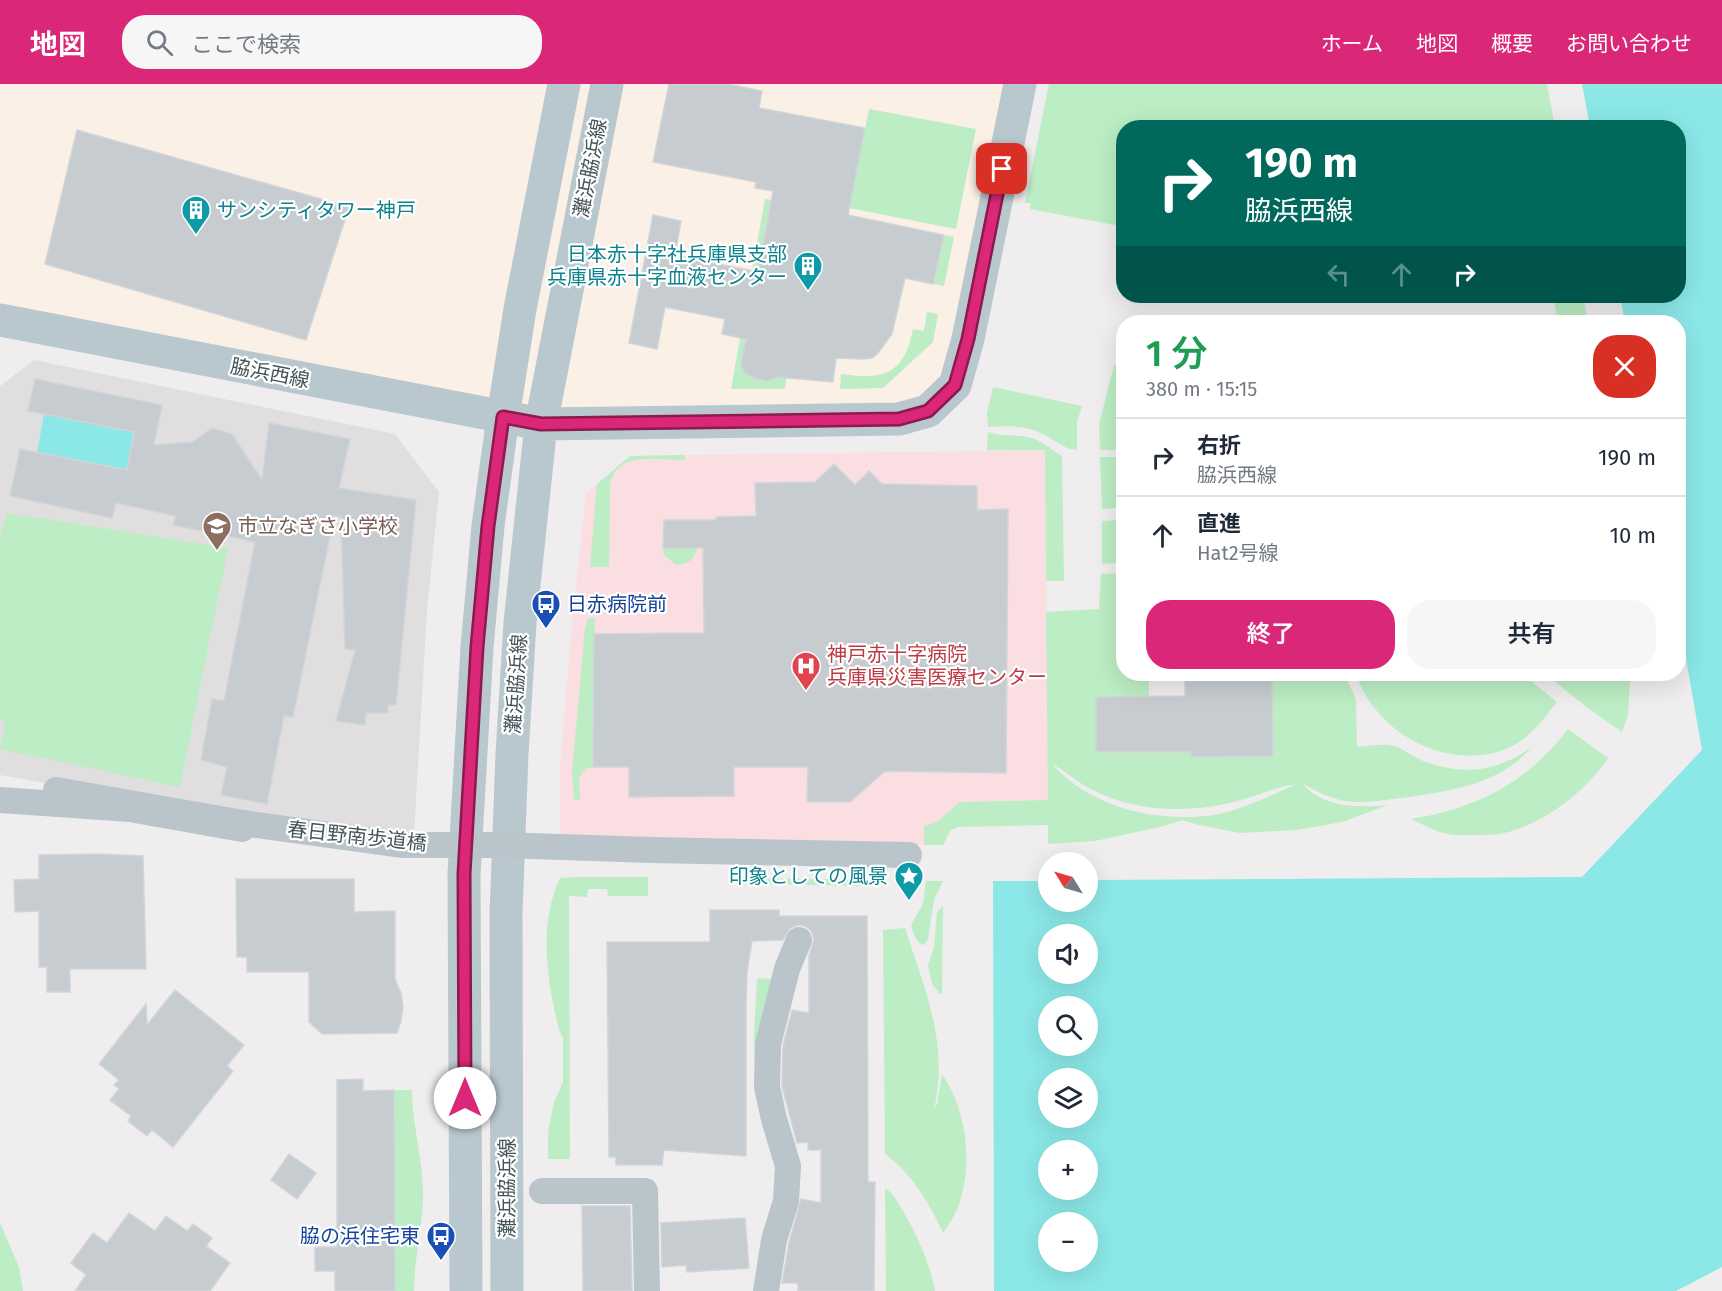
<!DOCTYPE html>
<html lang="ja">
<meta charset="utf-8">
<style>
:root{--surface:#fff;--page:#f6f6f7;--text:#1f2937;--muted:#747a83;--line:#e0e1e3;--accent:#db2777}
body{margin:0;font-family:"Fira Sans","Noto Sans JP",sans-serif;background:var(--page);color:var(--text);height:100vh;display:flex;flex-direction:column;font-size:22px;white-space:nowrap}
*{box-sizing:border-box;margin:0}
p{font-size:20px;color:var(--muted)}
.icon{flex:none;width:33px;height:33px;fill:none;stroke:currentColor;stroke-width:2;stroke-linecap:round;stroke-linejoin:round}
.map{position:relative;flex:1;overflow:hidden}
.drawer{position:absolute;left:1116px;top:231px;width:570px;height:366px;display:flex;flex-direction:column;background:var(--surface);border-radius:24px;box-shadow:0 6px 24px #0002}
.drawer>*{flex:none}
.guide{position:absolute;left:1116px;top:36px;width:570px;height:183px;border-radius:24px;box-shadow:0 6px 24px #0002;background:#00695c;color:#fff;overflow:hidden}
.needle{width:39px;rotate:307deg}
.tools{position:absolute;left:1038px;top:768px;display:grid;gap:12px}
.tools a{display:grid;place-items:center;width:60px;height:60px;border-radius:50%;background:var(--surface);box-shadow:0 6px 24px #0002;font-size:30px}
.pin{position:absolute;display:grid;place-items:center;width:51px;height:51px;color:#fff;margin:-26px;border-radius:12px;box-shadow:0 3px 9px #0006}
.me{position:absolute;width:66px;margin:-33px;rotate:0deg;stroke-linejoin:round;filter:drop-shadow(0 0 4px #0008)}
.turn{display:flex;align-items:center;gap:21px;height:126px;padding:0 30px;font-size:27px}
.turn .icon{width:78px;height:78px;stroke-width:2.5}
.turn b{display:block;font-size:42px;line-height:51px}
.lanes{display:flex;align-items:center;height:57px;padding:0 30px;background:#0003;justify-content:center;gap:30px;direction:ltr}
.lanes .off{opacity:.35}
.round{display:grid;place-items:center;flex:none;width:63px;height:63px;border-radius:24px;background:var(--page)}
.headline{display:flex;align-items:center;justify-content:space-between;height:102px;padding:0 30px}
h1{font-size:36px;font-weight:600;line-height:45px;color:#1e9e55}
.action{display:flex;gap:12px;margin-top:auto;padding:12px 30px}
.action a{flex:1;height:69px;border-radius:24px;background:var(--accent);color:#fff;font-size:24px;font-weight:600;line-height:69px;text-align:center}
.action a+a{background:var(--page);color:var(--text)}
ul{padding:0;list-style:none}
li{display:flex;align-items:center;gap:18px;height:78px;padding:0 30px;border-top:2px solid var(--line)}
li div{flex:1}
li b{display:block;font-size:22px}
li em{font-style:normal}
header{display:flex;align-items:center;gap:36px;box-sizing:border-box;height:84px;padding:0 30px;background:var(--accent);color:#fff}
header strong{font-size:28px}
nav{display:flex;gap:33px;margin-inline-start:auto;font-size:21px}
.search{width:420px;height:54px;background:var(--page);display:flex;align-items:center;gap:15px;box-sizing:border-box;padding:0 21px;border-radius:24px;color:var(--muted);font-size:22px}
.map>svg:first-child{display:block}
.commercial{fill:#fbf0e6}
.education{fill:#e1dedf}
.medical{fill:#fadee1}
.green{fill:#bcedc4;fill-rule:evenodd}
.water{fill:#8be8e7;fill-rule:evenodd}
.building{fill:#c7ccd0;stroke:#d1d5d9;stroke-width:1.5}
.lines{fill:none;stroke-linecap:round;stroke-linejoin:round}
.street{stroke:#b9c5ca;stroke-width:26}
.secondary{stroke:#b9c8cf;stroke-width:33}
.street-bridge{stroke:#b9c5ca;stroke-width:26}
.route-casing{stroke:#8e194d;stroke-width:15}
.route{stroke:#db2777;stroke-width:10}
.labels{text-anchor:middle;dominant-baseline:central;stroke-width:4.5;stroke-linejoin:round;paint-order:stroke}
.street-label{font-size:20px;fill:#46555a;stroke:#fff}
.culture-label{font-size:20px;fill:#0d838f;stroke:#fff;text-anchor:end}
.education-label{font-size:20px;fill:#785e54;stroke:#fff;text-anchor:start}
.transit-label{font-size:20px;fill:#164399;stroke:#fff;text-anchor:start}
.health-label{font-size:20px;fill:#be3a42;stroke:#fff;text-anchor:start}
</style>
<header>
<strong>地図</strong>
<div class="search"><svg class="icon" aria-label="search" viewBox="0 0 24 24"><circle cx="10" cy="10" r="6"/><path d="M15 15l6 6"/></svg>ここで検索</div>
<nav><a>ホーム</a><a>地図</a><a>概要</a><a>お問い合わせ</a></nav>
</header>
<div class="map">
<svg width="1722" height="1207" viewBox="0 0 1722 1207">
<rect width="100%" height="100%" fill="#f0edee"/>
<path class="commercial" d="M 0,0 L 1020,0 L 974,217 L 928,327 L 541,340 L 0,236 Z"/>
<path class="education" d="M 34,276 L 395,350 L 439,408 L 427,527 L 414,750 L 251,735 L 0,691 L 0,302 Z"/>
<path class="medical" d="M 1045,366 L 1048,716 L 960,718 L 937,738 L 924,742 L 924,761 L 560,755 L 560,682 L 572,538 L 586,410 L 630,372 Z"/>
<path class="green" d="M 1049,0 L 1547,0 L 1555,43 L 1124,44 L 1124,122 L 1120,142 L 1030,125 L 1031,119 L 1025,119 Z
M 869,25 L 976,45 L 956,145 L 849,124 Z
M 765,115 L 771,116 L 741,281 C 753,303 767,293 786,294 L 785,305 L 731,305 Z
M 944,151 L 954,153 L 944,202 L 933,200 Z
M 1553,212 L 1583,212 L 1588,238 L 1558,238 Z
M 927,228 L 938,230 L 933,258 L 883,304 L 840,305 L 841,290 C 884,296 904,291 913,245 L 924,247 Z
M 1114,281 L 1120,282 L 1120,366 L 1100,366 L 1099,340 Z
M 993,303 L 1082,322 L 1077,338 L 1077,366 C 1063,365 1055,356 1043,350 C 1026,341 1007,342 988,343 L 987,329 Z
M 988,348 C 1001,353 1018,350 1032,354 C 1043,358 1052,366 1062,372 L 1064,497 L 1046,497 L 1045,366 L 987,366 Z
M 685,371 L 685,376 C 658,376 616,366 610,401 L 609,483 L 590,483 L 597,400 L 630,372 Z
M 1100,373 L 1120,373 L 1120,424 L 1102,425 Z
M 7,429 L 228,464 L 180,703 L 0,665 L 5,640 L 0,633 L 0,452 Z
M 1120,436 L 1121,479 L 1102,480 L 1102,437 Z
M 663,464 L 697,464 C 695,476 688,480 676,481 L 664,471 Z
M 1121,489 L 1124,590 L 1149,590 L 1149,612 L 1096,613 L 1096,668 L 1173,668 L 1191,659 L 1191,673 L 1259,595 L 1310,595 L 1310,590 L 1344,590 L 1356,615 L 1357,663 C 1368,662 1384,659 1394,662 C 1404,665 1413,673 1423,677 C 1465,692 1496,688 1532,663 C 1498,702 1449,707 1401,714 C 1383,716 1364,720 1345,717 C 1329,714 1316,707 1302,699 C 1322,724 1359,724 1388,721 L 1342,738 L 1297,746 L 1240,749 L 1199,741 L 1182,736 L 1164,742 L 1095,757 L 1048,760 L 1048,741 L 958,743 L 950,747 L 943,761 L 924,761 L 924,742 L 937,738 L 960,718 L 1048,716 L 1046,528 L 1099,525 L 1101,490 ZM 1052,680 C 1067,688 1079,700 1095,707 C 1136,728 1189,729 1234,718 C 1254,713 1275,703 1296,700 C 1270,712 1242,726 1214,731 C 1157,739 1091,724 1052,680 Z
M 595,533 L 593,683 L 586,684 L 579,694 L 580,716 L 574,716 L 572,689 L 585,544 L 588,535 Z
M 1173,590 L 1233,590 L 1233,595 L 1254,595 L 1205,609 L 1205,597 L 1173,597 Z
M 1356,590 L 1522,590 L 1557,618 C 1545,633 1533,650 1516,660 C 1456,693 1376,652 1356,590 Z
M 1545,590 L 1635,590 L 1630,597 L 1628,631 L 1622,648 L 1589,625 Z
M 1568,645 L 1608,674 C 1585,708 1545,739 1504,749 C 1494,751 1483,751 1472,751 C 1463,751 1453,752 1444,749 C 1432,746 1422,740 1411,735 C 1477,724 1527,699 1568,645 Z
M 574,793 L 648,793 L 648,812 L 608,812 L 607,805 L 588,805 L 587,813 L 569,812 L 570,1075 L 548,1075 L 548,1048 L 554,1018 L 563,998 L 563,954 L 559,946 C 547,896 538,841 560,794 Z
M 741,794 L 873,796 L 873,802 L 742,800 Z
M 926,797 L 943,797 L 934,816 L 928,855 L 924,861 C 916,860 913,848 911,841 L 923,820 Z
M 943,822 L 942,910 L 940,910 L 932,900 L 928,881 L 934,863 L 937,828 Z
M 905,844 C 925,907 949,958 934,1026 L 937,1020 L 942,991 C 966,1023 973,1078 960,1117 C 957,1128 950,1139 943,1149 C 929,1118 912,1090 885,1070 L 883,846 Z
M 759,894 L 772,895 L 765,919 L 755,993 L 754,950 L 757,896 Z
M 394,1006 L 412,1006 C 412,1043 424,1078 423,1115 C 422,1146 414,1177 414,1207 L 395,1207 Z
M 885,1104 C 893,1109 898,1119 903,1127 C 918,1153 929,1177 935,1207 L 886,1207 Z
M 0,1139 L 19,1183 L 23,1207 L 0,1207 Z"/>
<path class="water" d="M 1582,0 L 1722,0 L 1722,1183 L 1676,1207 L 994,1207 L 993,797 L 1048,797 L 1048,818 L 1088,818 L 1088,796 L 1582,793 L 1702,666 L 1679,535 L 1678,238 L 1625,238 L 1620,212 L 1678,212 L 1678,44 L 1590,43 ZM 1048,850 L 1088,850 L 1088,890 L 1048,890 ZM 1048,922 L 1088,922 L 1088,962 L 1048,962 ZM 1048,994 L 1088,994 L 1088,1034 L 1048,1034 ZM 1048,1066 L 1088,1066 L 1088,1106 L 1048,1106 ZM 1048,1138 L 1088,1138 L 1088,1178 L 1048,1178 Z
M 44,330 L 134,348 L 127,386 L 37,369 Z"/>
<path class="building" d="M 669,0 L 728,0 L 762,7 L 759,24 L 865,44 L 848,131 L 944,151 L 933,200 L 905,194 L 892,250 L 878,269 L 872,274 L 862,275 L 836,274 L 833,298 L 777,293 L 768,297 L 756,295 L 745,289 L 741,281 L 746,255 L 722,250 L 725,235 L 665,223 L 657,265 L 629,259 L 653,131 L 681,137 L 675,171 L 758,188 L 773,107 L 755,104 L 756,98 L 653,78 Z
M 77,46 L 349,123 L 306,256 L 45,180 Z
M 35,295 L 162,321 L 154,361 L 193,358 L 212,344 L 232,350 L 262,396 L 269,339 L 350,355 L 339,404 L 416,416 L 396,621 L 388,621 L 388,629 L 366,629 L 365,641 L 336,637 L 355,566 L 345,565 L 341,433 L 334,432 L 293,633 L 284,632 L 267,720 L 221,711 L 227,683 L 201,676 L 212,615 L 224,617 L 255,458 L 173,441 L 176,432 L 116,419 L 112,434 L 10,412 L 20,365 L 127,386 L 134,348 L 28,327 Z
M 834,380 L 855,401 L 869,387 L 882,400 L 977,402 L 977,426 L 1008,425 L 1006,689 L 885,687 L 850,718 L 807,718 L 808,683 L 734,683 L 734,712 L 629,713 L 629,683 L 593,683 L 594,550 L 704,549 L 703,464 L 663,464 L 664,436 L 716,436 L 716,433 L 756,432 L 755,399 L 815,398 Z
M 1233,590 L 1272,590 L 1273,672 L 1191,673 L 1191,668 L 1096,668 L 1096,613 L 1185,612 L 1185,597 L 1233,596 Z
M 98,770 L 143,772 L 146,885 L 70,885 L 70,908 L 47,908 L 47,883 L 39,883 L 39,827 L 15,828 L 14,796 L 39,795 L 39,771 Z
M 236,795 L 354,795 L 354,828 L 395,827 L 395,895 L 401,909 L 403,923 L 401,937 L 397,949 L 322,950 L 309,938 L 309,888 L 247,888 L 247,873 L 237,873 Z
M 710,826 L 779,826 L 779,832 L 867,832 L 868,1098 L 875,1098 L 874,1207 L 798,1207 L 798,1199 L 782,1199 L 789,1159 L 801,1115 L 821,1119 L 821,1066 L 808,1066 L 808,1058 L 797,1059 L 782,1002 L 783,962 L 792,926 L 809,929 L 809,872 L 814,855 L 811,847 L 805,842 L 798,841 L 790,844 L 783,856 L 752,857 L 747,888 L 746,921 L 746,1072 L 664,1066 L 662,1081 L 616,1081 L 616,1073 L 609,1073 L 607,858 L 710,858 Z
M 175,906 L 244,961 L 227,982 L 233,987 L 173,1063 L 152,1046 L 147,1052 L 128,1037 L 131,1032 L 110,1016 L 119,1005 L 114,1001 L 119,996 L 99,980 L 146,920 L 147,941 Z
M 363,995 L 363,1007 L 394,1006 L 395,1207 L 335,1207 L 335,1187 L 315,1187 L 315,1163 L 337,1163 L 337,996 Z
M 289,1070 L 316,1089 L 297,1115 L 271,1096 Z
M 582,1122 L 630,1122 L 632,1207 L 583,1207 Z
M 129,1129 L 155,1147 L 166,1132 L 187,1147 L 193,1140 L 212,1154 L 206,1162 L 230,1179 L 210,1207 L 75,1207 L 86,1191 L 71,1179 L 93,1149 L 107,1159 Z
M 745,1134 L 749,1184 L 687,1188 L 686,1181 L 662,1183 L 661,1139 Z"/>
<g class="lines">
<path class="street" d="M 0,716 L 130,725 L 242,745 L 243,739 L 56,706
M 652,766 L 909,771
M 542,1107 L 645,1107 L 647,1207
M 766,1207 L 774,1156 L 786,1117 L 788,1082 L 774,1035 L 767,1003 L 768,960 L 787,885 L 799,856"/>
<path class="secondary" d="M 0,236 L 541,340 L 899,335 L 928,327 L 955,301 L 968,255 L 1020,0
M 466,1207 L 464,790 L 477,563 L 488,442 L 503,333 L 520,225 L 564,0
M 507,1207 L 506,830 L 512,670 L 520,539 L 541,340 L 607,0"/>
<path class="street-bridge" d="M 243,739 L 403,761 L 499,761 L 652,766"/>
</g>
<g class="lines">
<g class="route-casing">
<path id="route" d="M 465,1014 L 464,790 L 477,563 L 488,442 L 503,333 L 541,340 L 899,335 L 928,327 L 955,301 L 968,255 L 1002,85"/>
</g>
<use href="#route" class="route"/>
</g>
<defs>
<g id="building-pin" transform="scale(1.5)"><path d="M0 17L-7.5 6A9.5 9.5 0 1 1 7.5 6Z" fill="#0f9aa8" stroke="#fff"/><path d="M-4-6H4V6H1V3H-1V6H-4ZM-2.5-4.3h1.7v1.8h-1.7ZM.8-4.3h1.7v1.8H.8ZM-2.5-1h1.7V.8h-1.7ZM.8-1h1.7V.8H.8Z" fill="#fff"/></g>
<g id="school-pin" transform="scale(1.5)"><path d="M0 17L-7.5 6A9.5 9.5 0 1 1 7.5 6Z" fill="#8d6e63" stroke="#fff"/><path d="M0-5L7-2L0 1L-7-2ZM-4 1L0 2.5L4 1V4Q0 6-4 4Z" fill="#fff"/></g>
<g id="bus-pin" transform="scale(1.5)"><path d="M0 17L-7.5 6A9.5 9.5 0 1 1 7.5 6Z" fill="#1a4fb4" stroke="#fff"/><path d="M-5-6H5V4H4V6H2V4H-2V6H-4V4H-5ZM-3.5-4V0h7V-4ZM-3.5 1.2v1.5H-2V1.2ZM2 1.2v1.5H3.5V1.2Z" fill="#fff"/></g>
<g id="hospital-pin" transform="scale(1.5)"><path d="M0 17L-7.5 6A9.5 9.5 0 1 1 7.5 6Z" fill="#e0444e" stroke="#fff"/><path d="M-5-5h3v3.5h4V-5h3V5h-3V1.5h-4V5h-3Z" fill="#fff"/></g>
<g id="sight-pin" transform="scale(1.5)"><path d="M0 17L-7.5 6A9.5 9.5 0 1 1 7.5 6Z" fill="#0f9aa8" stroke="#fff"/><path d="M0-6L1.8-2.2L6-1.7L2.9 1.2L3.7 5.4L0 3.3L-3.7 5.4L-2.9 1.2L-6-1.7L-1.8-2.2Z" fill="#fff"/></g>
</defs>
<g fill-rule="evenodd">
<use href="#building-pin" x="196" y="126"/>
<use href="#building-pin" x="808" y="182"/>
<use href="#school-pin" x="217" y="442"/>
<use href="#bus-pin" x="546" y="520"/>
<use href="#hospital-pin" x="806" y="582"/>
<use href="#sight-pin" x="909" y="792"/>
<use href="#bus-pin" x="441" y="1152"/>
</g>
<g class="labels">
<g class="street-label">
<text transform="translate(590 84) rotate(-79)">灘浜脇浜線</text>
<text transform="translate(270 289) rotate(11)">脇浜西線</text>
<text transform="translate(516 600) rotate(-86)">灘浜脇浜線</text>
<text transform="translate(357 752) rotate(6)">春日野南歩道橋</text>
<text transform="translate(507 1104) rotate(-90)">灘浜脇浜線</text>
</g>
<g class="culture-label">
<text x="217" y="126" text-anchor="start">サンシティタワー神戸</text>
<text x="787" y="170">日本赤十字社兵庫県支部<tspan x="787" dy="23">兵庫県赤十字血液センター</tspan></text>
<text x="888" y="792">印象としての風景</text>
</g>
<g class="education-label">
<text x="238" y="442">市立なぎさ小学校</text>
</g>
<g class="transit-label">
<text x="567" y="520">日赤病院前</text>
<text x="420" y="1152" text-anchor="end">脇の浜住宅東</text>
</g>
<g class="health-label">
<text x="827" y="570">神戸赤十字病院<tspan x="827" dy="23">兵庫県災害医療センター</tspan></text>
</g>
</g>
</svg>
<div class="tools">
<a><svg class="needle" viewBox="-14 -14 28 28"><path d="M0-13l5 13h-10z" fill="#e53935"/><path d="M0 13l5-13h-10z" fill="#747a83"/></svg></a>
<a><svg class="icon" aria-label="sound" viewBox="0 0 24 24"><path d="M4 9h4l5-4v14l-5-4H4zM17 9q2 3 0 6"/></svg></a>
<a><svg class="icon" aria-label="search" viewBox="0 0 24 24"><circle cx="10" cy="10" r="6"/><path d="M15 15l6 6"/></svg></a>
<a><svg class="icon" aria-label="layers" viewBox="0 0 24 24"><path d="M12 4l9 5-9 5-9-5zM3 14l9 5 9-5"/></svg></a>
<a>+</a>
<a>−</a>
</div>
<div class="pin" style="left:1002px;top:85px;background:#d93025"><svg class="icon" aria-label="arrive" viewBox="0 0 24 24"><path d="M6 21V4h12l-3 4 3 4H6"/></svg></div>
<svg class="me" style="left:465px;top:1014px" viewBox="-20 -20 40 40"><circle r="19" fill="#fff"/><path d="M0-13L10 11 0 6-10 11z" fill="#db2777"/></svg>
<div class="guide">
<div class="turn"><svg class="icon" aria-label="right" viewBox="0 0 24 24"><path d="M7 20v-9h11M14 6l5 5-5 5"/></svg><div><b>190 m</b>脇浜西線</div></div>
<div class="lanes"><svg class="icon off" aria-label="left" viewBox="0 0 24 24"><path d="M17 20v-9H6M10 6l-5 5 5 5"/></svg><svg class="icon off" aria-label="ahead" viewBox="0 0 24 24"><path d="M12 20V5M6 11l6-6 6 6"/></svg><svg class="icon" aria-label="right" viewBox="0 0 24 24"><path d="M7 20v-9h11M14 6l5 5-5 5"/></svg></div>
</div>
<section class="drawer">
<div class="headline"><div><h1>1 分</h1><p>380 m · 15:15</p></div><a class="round" style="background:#d93025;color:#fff"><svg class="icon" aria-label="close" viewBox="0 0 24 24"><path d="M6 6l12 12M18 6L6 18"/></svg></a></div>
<ul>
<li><svg class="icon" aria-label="right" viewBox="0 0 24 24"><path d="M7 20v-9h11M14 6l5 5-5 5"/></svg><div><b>右折</b><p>脇浜西線</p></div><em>190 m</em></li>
<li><svg class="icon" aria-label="ahead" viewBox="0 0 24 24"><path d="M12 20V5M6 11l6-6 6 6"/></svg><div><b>直進</b><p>Hat2号線</p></div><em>10 m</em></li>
</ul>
<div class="action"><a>終了</a><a>共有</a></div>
</section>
</div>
